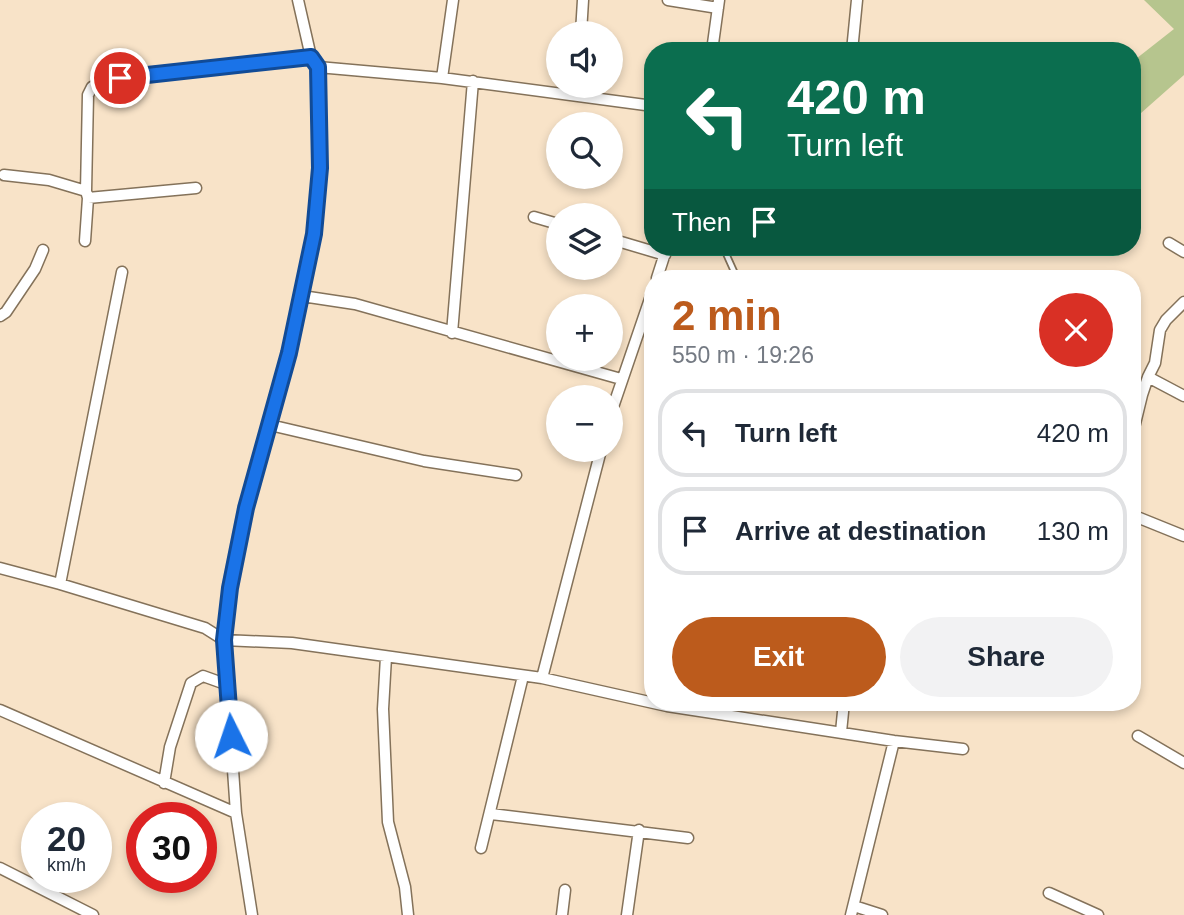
<!DOCTYPE html>
<meta charset="utf-8">
<style>
:root{--surface:#fff;--page:#f2f2f3;--text:#1f2937;--muted:#747a83;--line:#e0e1e3;--accent:#bc5b1c}
body{margin:0;font-family:Helvetica,sans-serif;background:var(--page);color:var(--text);height:100vh;display:flex;flex-direction:column;font-size:26px;white-space:nowrap}
*{box-sizing:border-box;margin:0}
p{font-size:23px;color:var(--muted)}
.icon{flex:none;width:38px;height:38px;fill:none;stroke:currentColor;stroke-width:2;stroke-linecap:round;stroke-linejoin:round}
.map{position:relative;flex:1;overflow:hidden}
.panel{position:absolute;left:644px;top:270px;width:497px;height:441px;display:flex;flex-direction:column;background:var(--surface);border-radius:28px;box-shadow:0 4px 10px #0003}
.panel>*{flex:none}
.banner{position:absolute;left:644px;top:42px;width:497px;height:214px;border-radius:28px;box-shadow:0 4px 10px #0003;background:#0b6e4f;color:#fff;overflow:hidden}
.fabs{position:absolute;left:546px;top:21px;display:grid;gap:14px}
.fabs a{display:grid;place-items:center;width:77px;height:77px;border-radius:50%;background:var(--surface);box-shadow:0 4px 10px #0003;font-size:35px}
.speed{position:absolute;left:21px;top:802px;display:flex;gap:14px;font-size:35px;font-weight:700;text-align:center}
.speed>*{display:grid;place-content:center;width:91px;height:91px;border-radius:50%;background:var(--surface);box-shadow:0 4px 10px #0003;line-height:1}
.speed small{font-size:18px;font-weight:400}
.speed .limit{border:10px solid #d22;background:#fff;color:#111}
.pin{position:absolute;display:grid;place-items:center;width:60px;height:60px;color:#fff;margin:-30px;border:4px solid #fff;border-radius:50%;box-shadow:0 2px 7px #0007}
.me{position:absolute;width:77px;margin:-38px;rotate:356deg;stroke-linejoin:round;filter:drop-shadow(0 0 5px #0008)}
.turn{display:flex;align-items:center;gap:24px;height:147px;padding:0 28px;font-size:32px}
.turn .icon{width:91px;height:91px;stroke-width:2.5}
.turn b{display:block;font-size:49px;line-height:60px}
.then{display:flex;align-items:center;height:66px;padding:0 28px;background:#0003;gap:14px;font-size:26px}
.round{display:grid;place-items:center;flex:none;width:74px;height:74px;border-radius:37px;background:var(--page)}
.overview{display:flex;align-items:center;justify-content:space-between;height:119px;padding:0 28px}
h1{font-size:42px;font-weight:700;line-height:52px;color:var(--accent)}
.button{display:flex;gap:14px;margin-top:auto;padding:14px 28px}
.button a{flex:1;height:80px;border-radius:42px;background:var(--accent);color:#fff;font-size:28px;font-weight:700;line-height:80px;text-align:center}
.button a+a{background:var(--page);color:var(--text)}
ul{padding:0;list-style:none}
li{display:flex;align-items:center;gap:21px;height:88px;margin:0 14px 10px;padding:0 14px;border:4px solid var(--line);border-radius:28px}
li div{flex:1}
li b{display:block;font-size:26px}
li em{font-style:normal}
.map>svg:first-child{display:block}
.green{fill:#b6c58e}
.lines{fill:none;stroke-linecap:round;stroke-linejoin:round}
.lane-casing{stroke:#84725a;stroke-width:8}
.street-casing{stroke:#84725a;stroke-width:13}
.lane{stroke:#fff;stroke-width:4.5}
.street{stroke:#fff;stroke-width:10}
.route-casing{stroke:#114b97;stroke-width:18}
.route{stroke:#1a73e8;stroke-width:12}
</style>
<div class="map">
<svg width="1184" height="915" viewBox="0 0 1184 915">
<rect width="100%" height="100%" fill="#f8e3c8"/>
<path class="green" d="M 1144,0 L 1184,0 L 1184,75 L 1132,121 L 1132,62 L 1174,29 Z"/>
<g class="lines">
<g class="lane-casing">
<path id="lane" d="M 723,247 L 737,278"/>
</g>
<g class="street-casing">
<path id="street" d="M 668,0 L 718,8
M 581,33 L 583,0
M 712,51 L 719,0
M 852,51 L 857,0
M 318,67 L 442,78 L 653,106
M 442,78 L 453,0
M 4,175 L 49,180 L 86,191
M 88,198 L 196,188
M 534,217 L 558,224
M 611,239 L 665,255
M 85,241 L 88,198 L 86,191 L 88,95 L 92,87 L 101,82 L 138,74 L 311,57
M 1169,243 L 1184,252
M 657,278 L 667,247
M 302,296 L 355,304 L 621,379
M 0,316 L 6,312 L 35,269 L 43,250
M 452,333 L 473,81
M 1148,377 L 1184,396
M 611,413 L 653,290
M 270,425 L 424,461 L 516,475
M 1132,436 L 1142,395 L 1148,377 L 1155,363 L 1160,330 L 1166,320 L 1184,302
M 1132,515 L 1184,536
M 0,568 L 60,584 L 205,628 L 224,640 L 292,643 L 542,678 L 667,706 L 894,741 L 963,749
M 60,584 L 122,272
M 386,657 L 383,709 L 388,822 L 405,887 L 408,915
M 542,678 L 601,450
M 0,710 L 236,813
M 841,732 L 844,702
M 1138,736 L 1184,763
M 164,783 L 170,747 L 191,683 L 203,676 L 228,685
M 491,814 L 688,838
M 481,848 L 523,676
M 0,868 L 93,915
M 1049,893 L 1098,915
M 854,906 L 882,915
M 252,915 L 236,813 L 224,640 L 232,572 L 241,527 L 289,353 L 314,234 L 320,168 L 318,67 L 311,57 L 298,0
M 562,915 L 565,890
M 627,915 L 639,830
M 851,915 L 894,741"/>
</g>
<use href="#lane" class="lane"/>
<use href="#street" class="street"/>
</g>
<g class="lines">
<g class="route-casing">
<path id="route" d="M 120,78 L 311,57 L 318,67 L 320,168 L 314,234 L 289,353 L 246,508 L 230,588 L 224,640 L 231,736"/>
</g>
<use href="#route" class="route"/>
</g>
</svg>
<div class="fabs">
<a><svg class="icon" aria-label="sound" viewBox="0 0 24 24"><path d="M4 9h4l5-4v14l-5-4H4zM17 9q2 3 0 6"/></svg></a>
<a><svg class="icon" aria-label="search" viewBox="0 0 24 24"><circle cx="10" cy="10" r="6"/><path d="M15 15l6 6"/></svg></a>
<a><svg class="icon" aria-label="layers" viewBox="0 0 24 24"><path d="M12 4l9 5-9 5-9-5zM3 14l9 5 9-5"/></svg></a>
<a>+</a>
<a>−</a>
</div>
<div class="speed"><div>20<small>km/h</small></div><div class="limit">30</div></div>
<div class="pin" style="left:120px;top:78px;background:#d93025"><svg class="icon" aria-label="arrive" viewBox="0 0 24 24"><path d="M6 21V4h12l-3 4 3 4H6"/></svg></div>
<svg class="me" style="left:231px;top:736px" viewBox="-20 -20 40 40"><circle r="19" fill="#fff"/><path d="M0-13L10 11 0 6-10 11z" fill="#1a73e8"/></svg>
<div class="banner">
<div class="turn"><svg class="icon" aria-label="left" viewBox="0 0 24 24"><path d="M17 20v-9H6M10 6l-5 5 5 5"/></svg><div><b>420 m</b>Turn left</div></div>
<div class="then">Then<svg class="icon" aria-label="arrive" viewBox="0 0 24 24"><path d="M6 21V4h12l-3 4 3 4H6"/></svg></div>
</div>
<section class="panel">
<div class="overview"><div><h1>2 min</h1><p>550 m · 19:26</p></div><a class="round" style="background:#d93025;color:#fff"><svg class="icon" aria-label="close" viewBox="0 0 24 24"><path d="M6 6l12 12M18 6L6 18"/></svg></a></div>
<ul>
<li><svg class="icon" aria-label="left" viewBox="0 0 24 24"><path d="M17 20v-9H6M10 6l-5 5 5 5"/></svg><div><b>Turn left</b></div><em>420 m</em></li>
<li><svg class="icon" aria-label="arrive" viewBox="0 0 24 24"><path d="M6 21V4h12l-3 4 3 4H6"/></svg><div><b>Arrive at destination</b></div><em>130 m</em></li>
</ul>
<div class="button"><a>Exit</a><a>Share</a></div>
</section>
</div>
